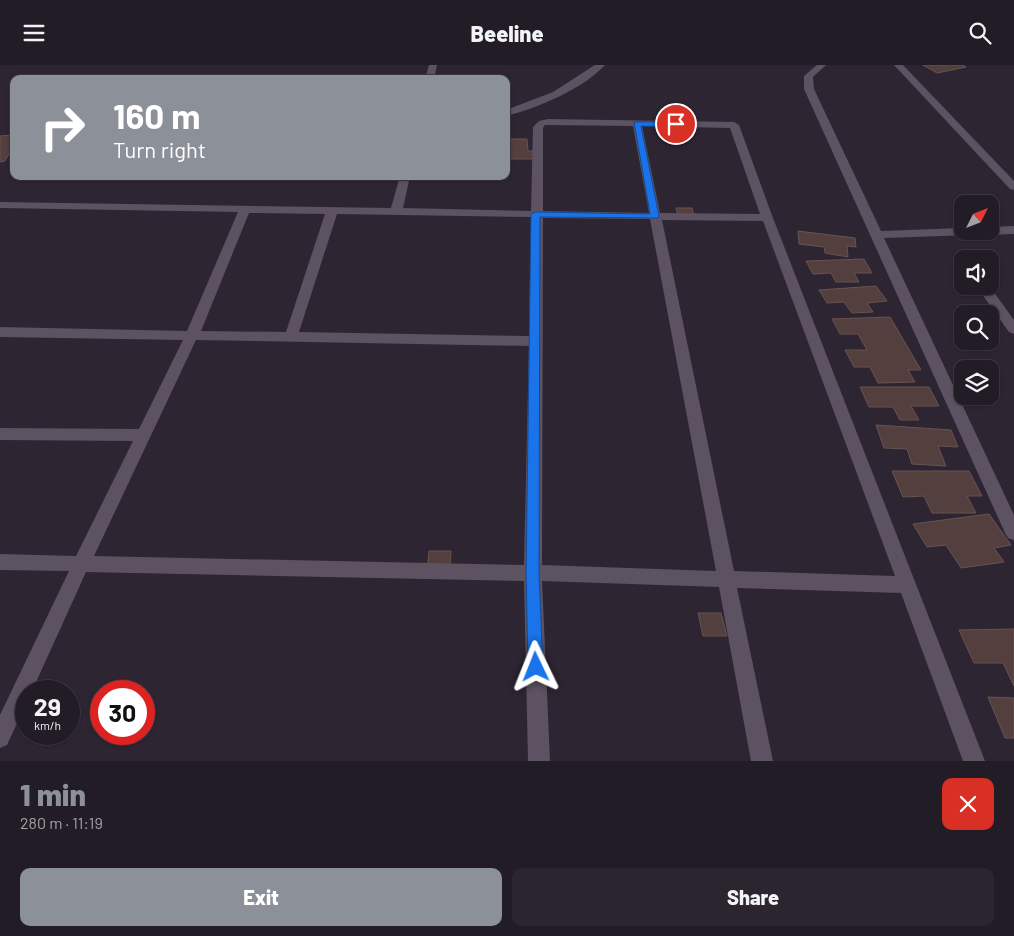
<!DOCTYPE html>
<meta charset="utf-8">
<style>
:root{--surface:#221c26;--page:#2a252e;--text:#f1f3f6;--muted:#a2a1a7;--line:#3f3a43;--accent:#8c9099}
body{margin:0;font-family:Barlow,sans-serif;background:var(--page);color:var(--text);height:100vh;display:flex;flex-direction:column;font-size:19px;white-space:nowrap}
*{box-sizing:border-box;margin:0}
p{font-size:16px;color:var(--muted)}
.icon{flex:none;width:28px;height:28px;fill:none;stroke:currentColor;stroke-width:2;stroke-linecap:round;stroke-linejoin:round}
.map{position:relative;height:696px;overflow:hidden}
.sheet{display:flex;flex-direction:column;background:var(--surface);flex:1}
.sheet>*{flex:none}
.hud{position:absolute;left:10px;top:10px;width:500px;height:105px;border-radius:10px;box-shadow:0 1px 4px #0004,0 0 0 1px var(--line);background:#8c9099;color:#fff;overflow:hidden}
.needle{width:32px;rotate:48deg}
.controls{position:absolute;left:954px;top:130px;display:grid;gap:10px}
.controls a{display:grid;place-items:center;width:45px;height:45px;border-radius:10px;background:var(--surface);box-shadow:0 1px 4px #0004,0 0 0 1px var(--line);font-size:25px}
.speed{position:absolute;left:15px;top:615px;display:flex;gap:10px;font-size:25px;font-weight:700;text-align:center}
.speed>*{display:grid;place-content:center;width:65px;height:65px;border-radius:50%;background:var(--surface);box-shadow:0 1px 4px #0004,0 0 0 1px var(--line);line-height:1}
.speed small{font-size:12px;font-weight:400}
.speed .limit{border:8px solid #d22;background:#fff;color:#111}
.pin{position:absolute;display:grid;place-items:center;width:42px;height:42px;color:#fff;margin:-21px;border:2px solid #fff;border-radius:50%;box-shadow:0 1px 5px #0007}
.me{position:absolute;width:55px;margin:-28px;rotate:358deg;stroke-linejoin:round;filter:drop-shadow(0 0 4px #0008)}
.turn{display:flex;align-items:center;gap:18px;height:105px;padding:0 20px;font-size:22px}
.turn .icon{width:65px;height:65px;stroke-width:2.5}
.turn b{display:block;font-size:35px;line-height:42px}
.round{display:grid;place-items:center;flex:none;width:52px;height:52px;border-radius:10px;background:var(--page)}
.summary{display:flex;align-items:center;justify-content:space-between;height:85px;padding:0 20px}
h1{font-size:30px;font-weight:800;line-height:38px;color:var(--accent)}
.button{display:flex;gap:10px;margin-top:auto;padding:10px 20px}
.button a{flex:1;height:58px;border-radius:10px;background:var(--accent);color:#fff;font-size:20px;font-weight:800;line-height:58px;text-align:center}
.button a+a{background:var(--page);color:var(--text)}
header{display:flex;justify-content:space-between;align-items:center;height:65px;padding:0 20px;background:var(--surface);font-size:22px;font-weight:800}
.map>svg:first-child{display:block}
.building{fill:#533f3d;stroke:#685351}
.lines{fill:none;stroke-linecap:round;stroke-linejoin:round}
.minor{fill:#5c5262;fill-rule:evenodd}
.route{fill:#1a73e8;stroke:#114b97}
</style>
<header><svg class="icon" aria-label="menu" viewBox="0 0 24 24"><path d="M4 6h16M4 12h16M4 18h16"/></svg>Beeline<svg class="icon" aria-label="search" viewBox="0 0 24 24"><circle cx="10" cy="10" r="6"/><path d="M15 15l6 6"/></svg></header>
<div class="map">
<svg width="1014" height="696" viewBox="0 0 1014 696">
<rect width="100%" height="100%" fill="#2e2533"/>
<path class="building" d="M 923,0 L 962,0 L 966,2 L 937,8 Z
M 14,70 L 14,80 L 5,96 L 0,97 L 0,71 Z
M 506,74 L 527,74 L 528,86 L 540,86 L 540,94 L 506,94 Z
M 676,143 L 692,143 L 694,151 L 678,151 Z
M 798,166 L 855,173 L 856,182 L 847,181 L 848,192 L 825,188 L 824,182 L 799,179 Z
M 864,194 L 872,208 L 854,208 L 859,217 L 836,217 L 831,208 L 813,209 L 806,196 Z
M 876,221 L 887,236 L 867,238 L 873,247 L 852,248 L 844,237 L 827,238 L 819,225 Z
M 890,252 L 921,305 L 908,305 L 915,317 L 878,318 L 870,302 L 854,302 L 845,285 L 867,285 L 858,269 L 840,269 L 832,254 Z
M 860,322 L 929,322 L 939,341 L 911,341 L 919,355 L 900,355 L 893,342 L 869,342 Z
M 876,360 L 951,365 L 958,382 L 938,381 L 946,401 L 912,399 L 907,384 L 884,383 Z
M 892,406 L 969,406 L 982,431 L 967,431 L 976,448 L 932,448 L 924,431 L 903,432 Z
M 989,449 L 1011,480 L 994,483 L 1004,497 L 961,503 L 946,480 L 927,482 L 913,459 Z
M 429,486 L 451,486 L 450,505 L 427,506 Z
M 698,548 L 721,548 L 727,571 L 703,571 Z
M 1014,564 L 1014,621 L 1003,598 L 974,598 L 959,565 Z
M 988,632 L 1014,633 L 1014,673 L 1005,673 Z"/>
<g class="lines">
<path class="minor" d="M 429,0 L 437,0 L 434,14 L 425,14 Z
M 595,0 L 605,0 C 583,24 538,43 506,51 L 506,45 L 553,27 Z
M 817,0 L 826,0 L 813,12 L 814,24 L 881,166 L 962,163 L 962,166 L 978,166 L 972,170 L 884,173 L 1014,450 L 1014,475 L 1008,473 L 1005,468 L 804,24 L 804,11 Z
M 894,0 L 903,0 L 1014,116 L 1014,125 L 1010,124 Z
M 548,54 L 734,57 L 739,60 L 773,153 L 985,696 L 963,696 L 901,528 L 737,523 L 773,696 L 751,696 L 719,522 L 542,516 L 550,696 L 528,696 L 524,516 L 86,507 L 32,626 L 26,626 L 26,639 L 7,680 L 0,683 L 0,650 L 69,506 L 0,505 L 0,489 L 76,491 L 133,376 L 0,375 L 0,363 L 139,364 L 183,275 L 0,272 L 0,262 L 187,266 L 238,147 L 0,143 L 0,137 L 391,143 L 400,111 L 410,111 L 403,143 L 531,146 L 533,62 L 539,56 ZM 545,60 L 633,61 L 649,148 L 543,146 L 543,63 ZM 642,61 L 730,63 L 760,149 L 660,148 ZM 249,148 L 325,149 L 286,267 L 201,266 ZM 337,149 L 531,152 L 529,271 L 299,267 ZM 543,153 L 650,154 L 716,506 L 542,500 ZM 662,155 L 763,156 L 895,511 L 734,506 ZM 196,275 L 529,281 L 524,500 L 94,491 Z
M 1014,161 L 1014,169 L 990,170 L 984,166 L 990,166 L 990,162 Z
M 988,225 L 993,226 L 1014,255 L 1014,269 L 1009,267 L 982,229 Z"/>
</g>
<path class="route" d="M 634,57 L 676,57 L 679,59 L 676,62 L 641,61 L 659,151 L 658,153 L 540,152 L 539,508 L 543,602 L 541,607 L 536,609 L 530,607 L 528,602 L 526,508 L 531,149 L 536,147 L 650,149 Z"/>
</svg>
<div class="controls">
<a><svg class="needle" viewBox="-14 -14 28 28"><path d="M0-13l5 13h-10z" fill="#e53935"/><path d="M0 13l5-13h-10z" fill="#a2a1a7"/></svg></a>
<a><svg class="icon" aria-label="sound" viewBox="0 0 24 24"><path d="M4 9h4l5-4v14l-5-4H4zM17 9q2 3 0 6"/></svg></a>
<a><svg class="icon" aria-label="search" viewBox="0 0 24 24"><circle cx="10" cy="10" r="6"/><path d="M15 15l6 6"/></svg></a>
<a><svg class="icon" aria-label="layers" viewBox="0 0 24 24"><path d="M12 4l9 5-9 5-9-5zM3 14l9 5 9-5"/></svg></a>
</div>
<div class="speed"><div>29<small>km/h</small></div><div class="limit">30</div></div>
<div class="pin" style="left:676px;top:59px;background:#d93025"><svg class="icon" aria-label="arrive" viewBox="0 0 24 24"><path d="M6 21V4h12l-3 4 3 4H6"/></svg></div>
<svg class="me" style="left:536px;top:602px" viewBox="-20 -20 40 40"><path d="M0-17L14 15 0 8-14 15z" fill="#1a73e8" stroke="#fff" stroke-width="4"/></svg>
<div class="hud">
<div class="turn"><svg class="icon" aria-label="right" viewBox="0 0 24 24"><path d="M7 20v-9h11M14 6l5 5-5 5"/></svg><div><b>160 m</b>Turn right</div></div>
</div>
</div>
<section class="sheet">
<div class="summary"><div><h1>1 min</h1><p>280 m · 11:19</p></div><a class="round" style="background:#d93025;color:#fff"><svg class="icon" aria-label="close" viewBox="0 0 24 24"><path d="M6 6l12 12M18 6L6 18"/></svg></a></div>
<div class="button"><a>Exit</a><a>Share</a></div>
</section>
